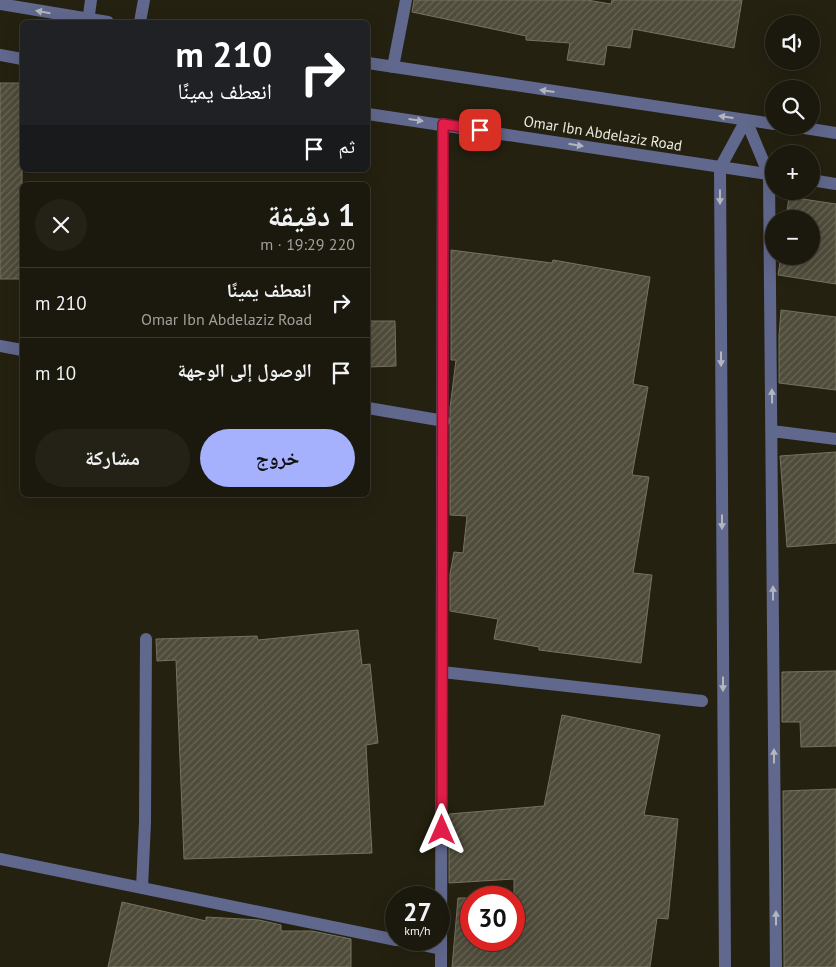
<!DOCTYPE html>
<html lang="ar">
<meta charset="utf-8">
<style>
:root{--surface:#1b190d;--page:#242216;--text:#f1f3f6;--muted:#a0a09d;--line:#39382e;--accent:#a5b1fc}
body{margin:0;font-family:"PT Sans","Noto Naskh Arabic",sans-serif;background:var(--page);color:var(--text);direction:rtl;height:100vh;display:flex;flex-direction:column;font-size:19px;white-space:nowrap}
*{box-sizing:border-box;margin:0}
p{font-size:16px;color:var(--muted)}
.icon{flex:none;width:28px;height:28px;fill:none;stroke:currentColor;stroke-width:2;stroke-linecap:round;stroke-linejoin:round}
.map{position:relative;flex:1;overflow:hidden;direction:ltr}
.details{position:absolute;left:20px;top:182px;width:350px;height:315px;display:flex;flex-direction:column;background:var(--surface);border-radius:8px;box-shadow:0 5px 20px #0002,0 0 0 1px var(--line);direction:rtl}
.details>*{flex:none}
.guide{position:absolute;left:20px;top:20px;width:350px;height:152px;border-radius:8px;box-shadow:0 5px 20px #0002,0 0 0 1px var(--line);direction:rtl;background:#202124;color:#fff;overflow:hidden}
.tools{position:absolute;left:765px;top:15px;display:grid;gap:10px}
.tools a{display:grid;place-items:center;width:55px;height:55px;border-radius:50%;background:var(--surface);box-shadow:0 5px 20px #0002,0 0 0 1px var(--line);font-size:25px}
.speed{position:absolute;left:385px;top:886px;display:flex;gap:10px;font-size:25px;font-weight:700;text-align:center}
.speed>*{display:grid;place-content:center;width:65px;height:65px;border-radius:50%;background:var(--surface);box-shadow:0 5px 20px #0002,0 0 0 1px var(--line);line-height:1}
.speed small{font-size:12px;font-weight:400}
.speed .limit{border:8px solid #d22;background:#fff;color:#111}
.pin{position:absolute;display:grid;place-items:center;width:42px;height:42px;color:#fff;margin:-21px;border-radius:10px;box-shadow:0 2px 8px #0006}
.me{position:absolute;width:55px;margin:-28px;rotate:0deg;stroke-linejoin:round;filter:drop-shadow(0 0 4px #0008)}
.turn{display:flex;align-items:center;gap:18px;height:105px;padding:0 15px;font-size:22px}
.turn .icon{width:65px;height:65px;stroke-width:2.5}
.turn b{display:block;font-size:35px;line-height:42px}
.then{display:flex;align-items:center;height:48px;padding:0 15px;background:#0003;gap:10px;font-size:19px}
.round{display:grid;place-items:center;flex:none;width:52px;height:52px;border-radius:26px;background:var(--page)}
.head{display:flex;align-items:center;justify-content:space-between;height:85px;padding:0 15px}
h1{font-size:30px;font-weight:700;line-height:38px}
.button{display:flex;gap:10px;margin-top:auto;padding:10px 15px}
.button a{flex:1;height:58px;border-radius:30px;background:var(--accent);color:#111;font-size:20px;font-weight:700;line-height:58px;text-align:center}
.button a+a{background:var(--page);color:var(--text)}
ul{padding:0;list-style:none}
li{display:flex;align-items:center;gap:15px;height:70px;padding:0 15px;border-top:1px solid var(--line)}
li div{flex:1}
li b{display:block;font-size:19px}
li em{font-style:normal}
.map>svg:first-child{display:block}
.building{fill:url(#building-hatch);stroke:#76725f}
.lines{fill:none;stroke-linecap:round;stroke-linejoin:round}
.minor{stroke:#61688d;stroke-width:12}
.tertiary{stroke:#61688d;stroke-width:12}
.oneway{fill:#b4b6bf}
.route-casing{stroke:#92132f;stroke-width:12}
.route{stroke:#e11d48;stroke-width:9}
.labels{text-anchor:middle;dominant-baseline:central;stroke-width:5;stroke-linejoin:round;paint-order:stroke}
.street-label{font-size:15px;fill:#eceae0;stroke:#242111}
</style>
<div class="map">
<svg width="836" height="967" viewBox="0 0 836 967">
<defs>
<pattern id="building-hatch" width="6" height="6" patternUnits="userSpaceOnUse" patternTransform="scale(1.25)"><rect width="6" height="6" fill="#504c3b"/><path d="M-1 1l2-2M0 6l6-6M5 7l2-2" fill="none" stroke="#696657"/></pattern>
</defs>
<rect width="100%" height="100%" fill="#242111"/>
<path class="building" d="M 414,0 L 587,0 L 611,4 L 612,0 L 742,0 L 734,48 L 633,29 L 630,48 L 607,45 L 604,65 L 567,60 L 570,43 L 526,40 L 526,36 L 412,12 Z
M 0,83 L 22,83 L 22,279 L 0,279 Z
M 789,197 L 836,204 L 836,284 L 778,275 L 781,256 L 811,256 L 811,219 L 786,219 Z
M 451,250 L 552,263 L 553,260 L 650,277 L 633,384 L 648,387 L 632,475 L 649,477 L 633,573 L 652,575 L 641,663 L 539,650 L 539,647 L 494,639 L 498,619 L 450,611 L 450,574 L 454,552 L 463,553 L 467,516 L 450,515 L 450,408 L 456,360 L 451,360 Z
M 781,310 L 836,317 L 836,390 L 779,383 L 779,336 Z
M 368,321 L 395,321 L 396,366 L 368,367 Z
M 836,452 L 836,543 L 787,547 L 780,456 Z
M 358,630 L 362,665 L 370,664 L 378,743 L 366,745 L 372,853 L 184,859 L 176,660 L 157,661 L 156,639 L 257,636 L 258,640 Z
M 836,671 L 836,746 L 801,747 L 800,722 L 782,722 L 782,672 Z
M 562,715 L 660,735 L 644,815 L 678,819 L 668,919 L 657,918 L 650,967 L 452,967 L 458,898 L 471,898 L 471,940 L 514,940 L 514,879 L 449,883 L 449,814 L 544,806 Z
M 836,789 L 836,967 L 784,967 L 783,791 Z
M 122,902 L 206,921 L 206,917 L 259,920 L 281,925 L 281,931 L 312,931 L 351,939 L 351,967 L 108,967 Z"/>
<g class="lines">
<path class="minor" d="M 88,22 L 91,0
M 140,22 L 144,0
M 393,67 L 406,0
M 746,120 L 769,175 L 776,967
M 0,346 L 22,350
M 368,408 L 444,421
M 772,431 L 836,439
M 442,672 L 702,701
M 0,859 L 396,940
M 142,888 L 145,822 L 146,639
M 398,940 L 441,949
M 441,967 L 443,124
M 725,967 L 720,168 L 746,120"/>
<path class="tertiary" d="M 0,4 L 108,22
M 0,55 L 22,59
M 368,63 L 774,124
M 368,114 L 774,175
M 792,126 L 836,133
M 811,180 L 836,184"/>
</g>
<defs><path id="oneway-solid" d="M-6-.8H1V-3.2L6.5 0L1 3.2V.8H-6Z" transform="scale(1.25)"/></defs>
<g class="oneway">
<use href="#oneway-solid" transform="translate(43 12) rotate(-170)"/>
<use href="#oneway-solid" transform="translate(547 91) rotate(-172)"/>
<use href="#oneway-solid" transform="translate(726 117) rotate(-172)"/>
<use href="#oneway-solid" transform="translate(416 120) rotate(8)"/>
<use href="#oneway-solid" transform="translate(576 145) rotate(9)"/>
<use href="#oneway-solid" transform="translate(720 197) rotate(90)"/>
<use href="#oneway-solid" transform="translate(721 359) rotate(90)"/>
<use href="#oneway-solid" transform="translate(772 396) rotate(-91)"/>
<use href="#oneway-solid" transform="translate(722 522) rotate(90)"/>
<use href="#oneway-solid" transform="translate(773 593) rotate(-90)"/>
<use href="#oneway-solid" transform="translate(723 684) rotate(90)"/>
<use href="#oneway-solid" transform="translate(774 756) rotate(-90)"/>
<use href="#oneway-solid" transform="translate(776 918) rotate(-90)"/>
</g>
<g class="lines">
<g class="route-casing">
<path id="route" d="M 442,830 L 443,124 L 480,130"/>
</g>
<use href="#route" class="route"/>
</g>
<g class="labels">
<g class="street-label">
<text transform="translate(603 133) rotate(9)">Omar Ibn Abdelaziz Road</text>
</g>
</g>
</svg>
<div class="tools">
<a><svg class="icon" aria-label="sound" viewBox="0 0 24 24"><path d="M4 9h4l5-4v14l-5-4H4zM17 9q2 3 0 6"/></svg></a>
<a><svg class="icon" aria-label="search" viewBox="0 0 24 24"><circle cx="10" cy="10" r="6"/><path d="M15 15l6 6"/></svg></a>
<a>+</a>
<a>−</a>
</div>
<div class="speed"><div>27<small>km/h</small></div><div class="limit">30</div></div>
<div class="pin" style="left:480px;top:130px;background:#d93025"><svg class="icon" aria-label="arrive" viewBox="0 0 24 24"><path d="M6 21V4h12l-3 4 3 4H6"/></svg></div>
<svg class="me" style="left:442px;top:830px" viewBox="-20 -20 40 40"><path d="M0-17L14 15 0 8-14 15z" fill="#e11d48" stroke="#fff" stroke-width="4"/></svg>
<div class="guide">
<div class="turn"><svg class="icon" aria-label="right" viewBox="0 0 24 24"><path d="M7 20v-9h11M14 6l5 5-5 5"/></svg><div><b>210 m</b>انعطف يمينًا</div></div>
<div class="then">ثم<svg class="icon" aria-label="arrive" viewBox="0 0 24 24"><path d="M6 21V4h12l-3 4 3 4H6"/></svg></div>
</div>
<section class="details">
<div class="head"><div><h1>1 دقيقة</h1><p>220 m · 19:29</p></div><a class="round"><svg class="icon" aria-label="close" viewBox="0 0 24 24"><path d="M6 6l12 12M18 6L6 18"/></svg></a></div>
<ul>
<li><svg class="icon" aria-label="right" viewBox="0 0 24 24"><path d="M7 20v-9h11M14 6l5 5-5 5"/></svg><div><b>انعطف يمينًا</b><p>Omar Ibn Abdelaziz Road</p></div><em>210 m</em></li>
<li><svg class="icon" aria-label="arrive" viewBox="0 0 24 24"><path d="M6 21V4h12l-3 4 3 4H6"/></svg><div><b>الوصول إلى الوجهة</b></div><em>10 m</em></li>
</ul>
<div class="button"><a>خروج</a><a>مشاركة</a></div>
</section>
</div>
